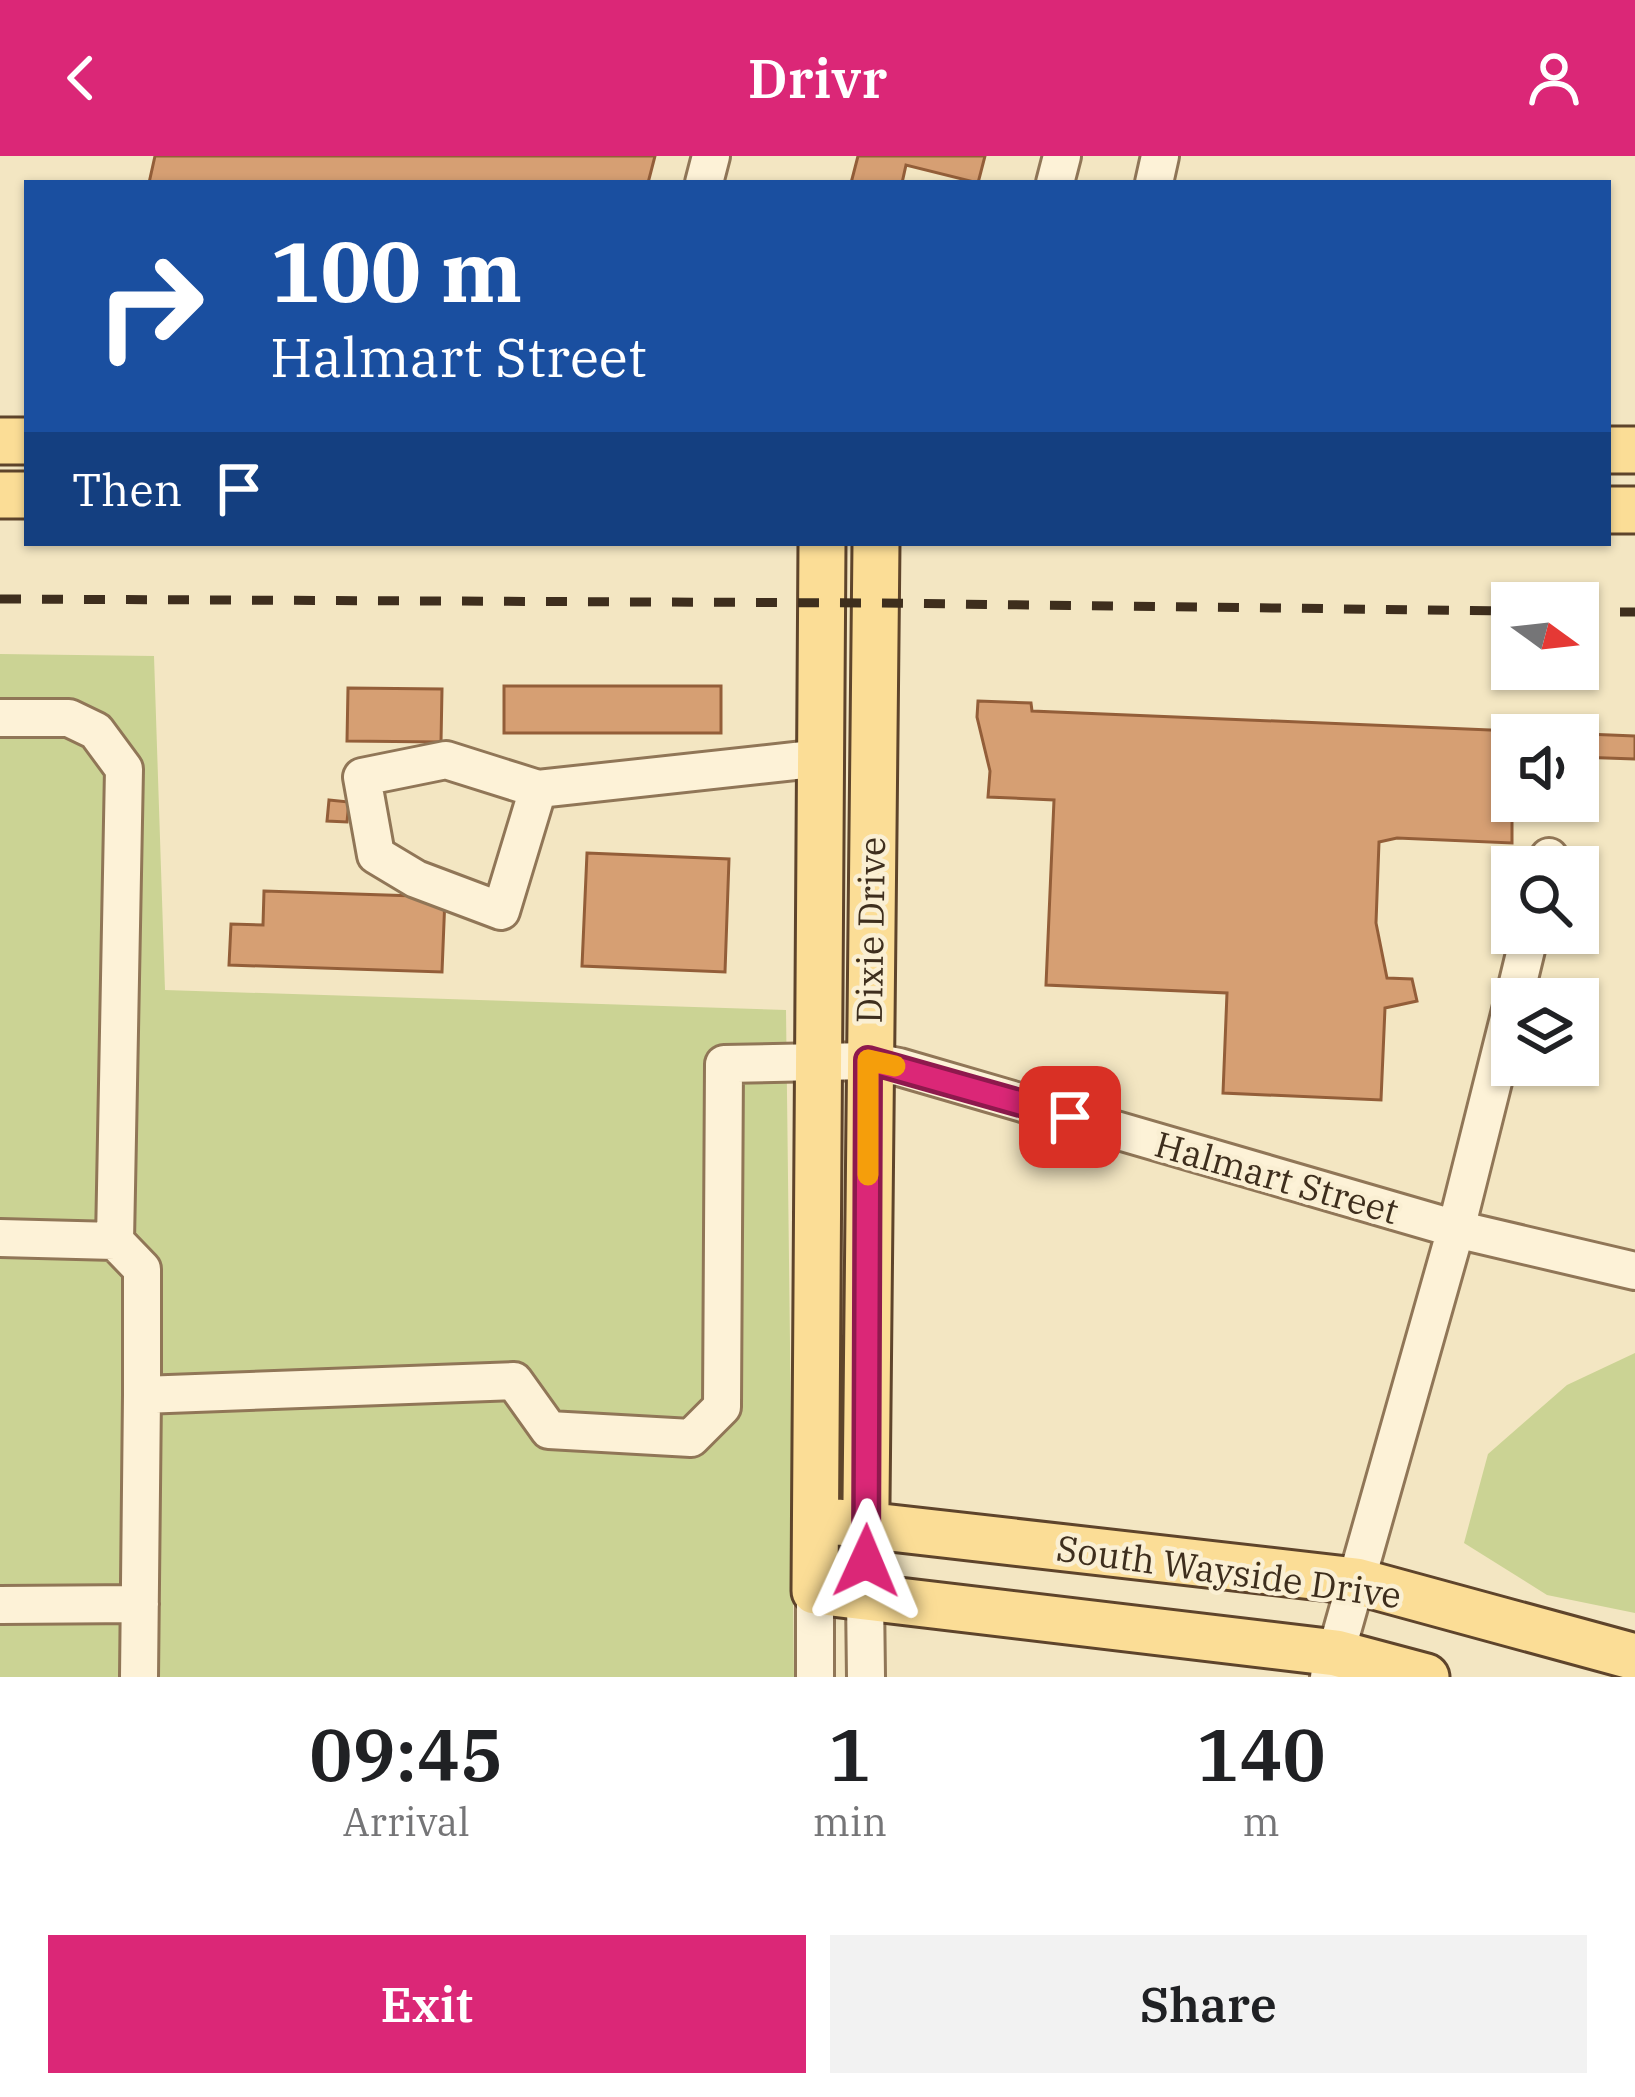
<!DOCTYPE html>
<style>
:root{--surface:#fff;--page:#f2f2f2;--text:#202124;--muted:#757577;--accent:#db2777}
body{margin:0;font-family:"IBM Plex Serif",serif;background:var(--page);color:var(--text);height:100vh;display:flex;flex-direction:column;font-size:45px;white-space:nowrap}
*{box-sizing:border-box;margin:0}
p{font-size:39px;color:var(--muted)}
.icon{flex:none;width:66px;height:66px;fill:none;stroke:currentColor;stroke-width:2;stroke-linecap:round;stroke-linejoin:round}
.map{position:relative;height:1521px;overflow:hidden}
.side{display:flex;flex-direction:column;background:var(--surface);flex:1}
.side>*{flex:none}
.top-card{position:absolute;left:24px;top:24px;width:1587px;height:366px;border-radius:0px;box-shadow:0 3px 9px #0004;background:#1a4fa0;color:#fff;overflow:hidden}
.needle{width:78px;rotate:105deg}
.tools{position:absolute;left:1491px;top:426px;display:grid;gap:24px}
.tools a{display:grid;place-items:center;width:108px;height:108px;border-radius:0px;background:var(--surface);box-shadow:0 3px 9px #0004;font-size:60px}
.pin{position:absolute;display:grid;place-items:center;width:102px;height:102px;color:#fff;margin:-51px;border-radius:24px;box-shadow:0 6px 18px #0006}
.me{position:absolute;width:132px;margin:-66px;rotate:1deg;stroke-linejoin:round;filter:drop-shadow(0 0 9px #0008)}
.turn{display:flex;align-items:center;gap:42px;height:252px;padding:0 48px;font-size:54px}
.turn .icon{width:156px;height:156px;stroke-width:2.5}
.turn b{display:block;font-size:84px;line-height:102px}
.then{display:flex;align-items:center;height:114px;padding:0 48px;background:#0003;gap:24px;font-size:45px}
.eta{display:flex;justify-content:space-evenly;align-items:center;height:204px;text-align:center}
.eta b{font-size:72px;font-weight:600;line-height:84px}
.cta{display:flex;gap:24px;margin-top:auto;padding:24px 48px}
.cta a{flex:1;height:138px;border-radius:0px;background:var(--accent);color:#fff;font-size:48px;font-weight:600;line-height:138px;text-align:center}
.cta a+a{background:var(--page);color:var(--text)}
header{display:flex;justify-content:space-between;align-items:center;height:156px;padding:0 48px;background:var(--accent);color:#fff;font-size:54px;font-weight:600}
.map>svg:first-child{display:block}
.green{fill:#cbd394}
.building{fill:#d69f73;stroke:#935e39;stroke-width:3}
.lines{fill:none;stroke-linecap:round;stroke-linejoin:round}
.minor-casing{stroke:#907657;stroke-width:42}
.major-casing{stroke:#5e442b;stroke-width:51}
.minor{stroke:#fdf2d7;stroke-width:36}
.major{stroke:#fbdd96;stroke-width:45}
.rail{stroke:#3e2e1d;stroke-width:9;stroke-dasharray:21 21;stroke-linecap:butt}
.route-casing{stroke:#8e194d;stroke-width:30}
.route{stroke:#db2777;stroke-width:21}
.slow{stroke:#f59e0b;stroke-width:21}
.labels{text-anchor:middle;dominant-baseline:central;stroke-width:9;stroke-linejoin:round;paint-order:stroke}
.street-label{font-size:36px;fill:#3e2e1d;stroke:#faefd3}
</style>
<header><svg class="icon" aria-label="back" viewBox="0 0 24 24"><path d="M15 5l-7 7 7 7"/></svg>Drivr<svg class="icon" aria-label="person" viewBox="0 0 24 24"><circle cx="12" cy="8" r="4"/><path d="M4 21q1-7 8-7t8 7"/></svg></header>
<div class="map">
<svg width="1635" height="1521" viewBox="0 0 1635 1521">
<rect width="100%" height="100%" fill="#f3e6c2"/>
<path class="green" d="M 0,498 L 154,500 L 165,834 L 786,854 L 794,1521 L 0,1521 Z
M 1635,1197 L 1635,1457 L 1547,1439 L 1464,1387 L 1488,1298 L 1567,1229 Z"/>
<path class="building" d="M 155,0 L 655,0 L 648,27 L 149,27 Z
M 858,0 L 985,0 L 978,27 L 906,9 L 902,27 L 851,27 Z
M 504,530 L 721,530 L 721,577 L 504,577 Z
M 348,532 L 442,533 L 441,586 L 347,585 Z
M 978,545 L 1031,547 L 1032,555 L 1635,580 L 1635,603 L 1578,601 L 1578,579 L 1512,579 L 1512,687 L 1397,682 L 1379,686 L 1376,767 L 1387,822 L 1412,823 L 1417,845 L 1385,852 L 1381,944 L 1223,937 L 1227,837 L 1046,829 L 1054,644 L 988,641 L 990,615 L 977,561 Z
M 329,644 L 349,646 L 347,666 L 327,665 Z
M 587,697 L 729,703 L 725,816 L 582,810 Z
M 264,735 L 445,741 L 442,816 L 229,809 L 231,768 L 263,769 Z"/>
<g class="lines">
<g class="minor-casing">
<path id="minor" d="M 704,27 L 711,0
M 1055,27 L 1062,0
M 1154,27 L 1160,0
M 0,562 L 69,562 L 96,575 L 124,613 L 115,1085
M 446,604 L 538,633 L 501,755 L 416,723 L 376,699 L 362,621 Z
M 538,633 L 822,602
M 1547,711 L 1549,701
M 1514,843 L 1530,777
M 0,1082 L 115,1085 L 142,1113 L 142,1239 L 514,1225 L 549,1274 L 691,1282 L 722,1251 L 724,908 L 868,905 L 899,911 L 1456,1073 L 1635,1115
M 865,1441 L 866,1521
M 0,1449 L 140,1448
M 139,1521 L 142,1239
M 815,1521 L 815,1435
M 1329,1521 L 1456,1073 L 1512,850"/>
</g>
<g class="major-casing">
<path id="major" d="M 0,285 L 27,285
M 1608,294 L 1635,294
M 0,339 L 27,339
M 1608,354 L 1635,354
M 822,387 L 815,1435 L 1336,1497 L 1426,1521
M 838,1366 L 1356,1425 L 1635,1501
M 865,1441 L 876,387"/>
</g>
<use href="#minor" class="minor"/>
<use href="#major" class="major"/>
<path class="rail" d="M 0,443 L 876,447 L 1512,455
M 1578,456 L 1635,456"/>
</g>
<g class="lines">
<g class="route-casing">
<path id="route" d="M 866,1405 L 868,904 L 1070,961"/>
</g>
<use href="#route" class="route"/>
<path class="slow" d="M 868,1019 L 868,904 L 895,910"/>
</g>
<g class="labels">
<g class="street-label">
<text transform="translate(870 774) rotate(-89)">Dixie Drive</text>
<text transform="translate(1277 1021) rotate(16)">Halmart Street</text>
<text transform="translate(1229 1415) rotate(8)">South Wayside Drive</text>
</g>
</g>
</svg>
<div class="tools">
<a><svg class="needle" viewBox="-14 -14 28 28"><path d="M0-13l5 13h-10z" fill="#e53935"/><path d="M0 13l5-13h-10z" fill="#757577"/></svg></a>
<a><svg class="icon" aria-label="sound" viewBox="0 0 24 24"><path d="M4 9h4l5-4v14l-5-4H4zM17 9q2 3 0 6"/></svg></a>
<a><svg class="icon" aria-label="search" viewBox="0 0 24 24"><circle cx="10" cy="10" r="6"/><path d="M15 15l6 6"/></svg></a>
<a><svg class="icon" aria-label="layers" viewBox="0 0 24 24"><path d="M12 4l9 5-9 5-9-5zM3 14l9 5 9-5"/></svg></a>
</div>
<div class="pin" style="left:1070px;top:961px;background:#d93025"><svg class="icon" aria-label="arrive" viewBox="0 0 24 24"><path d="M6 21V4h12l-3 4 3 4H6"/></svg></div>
<svg class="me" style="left:866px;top:1405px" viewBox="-20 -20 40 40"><path d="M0-17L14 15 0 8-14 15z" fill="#db2777" stroke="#fff" stroke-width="4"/></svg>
<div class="top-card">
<div class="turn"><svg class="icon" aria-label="right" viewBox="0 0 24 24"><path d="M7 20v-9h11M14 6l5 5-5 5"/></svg><div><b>100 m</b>Halmart Street</div></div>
<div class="then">Then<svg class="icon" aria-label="arrive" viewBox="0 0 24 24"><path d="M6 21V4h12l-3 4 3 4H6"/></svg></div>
</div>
</div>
<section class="side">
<div class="eta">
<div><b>09:45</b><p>Arrival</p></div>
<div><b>1</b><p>min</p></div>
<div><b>140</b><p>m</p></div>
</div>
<div class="cta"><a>Exit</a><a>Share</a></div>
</section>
